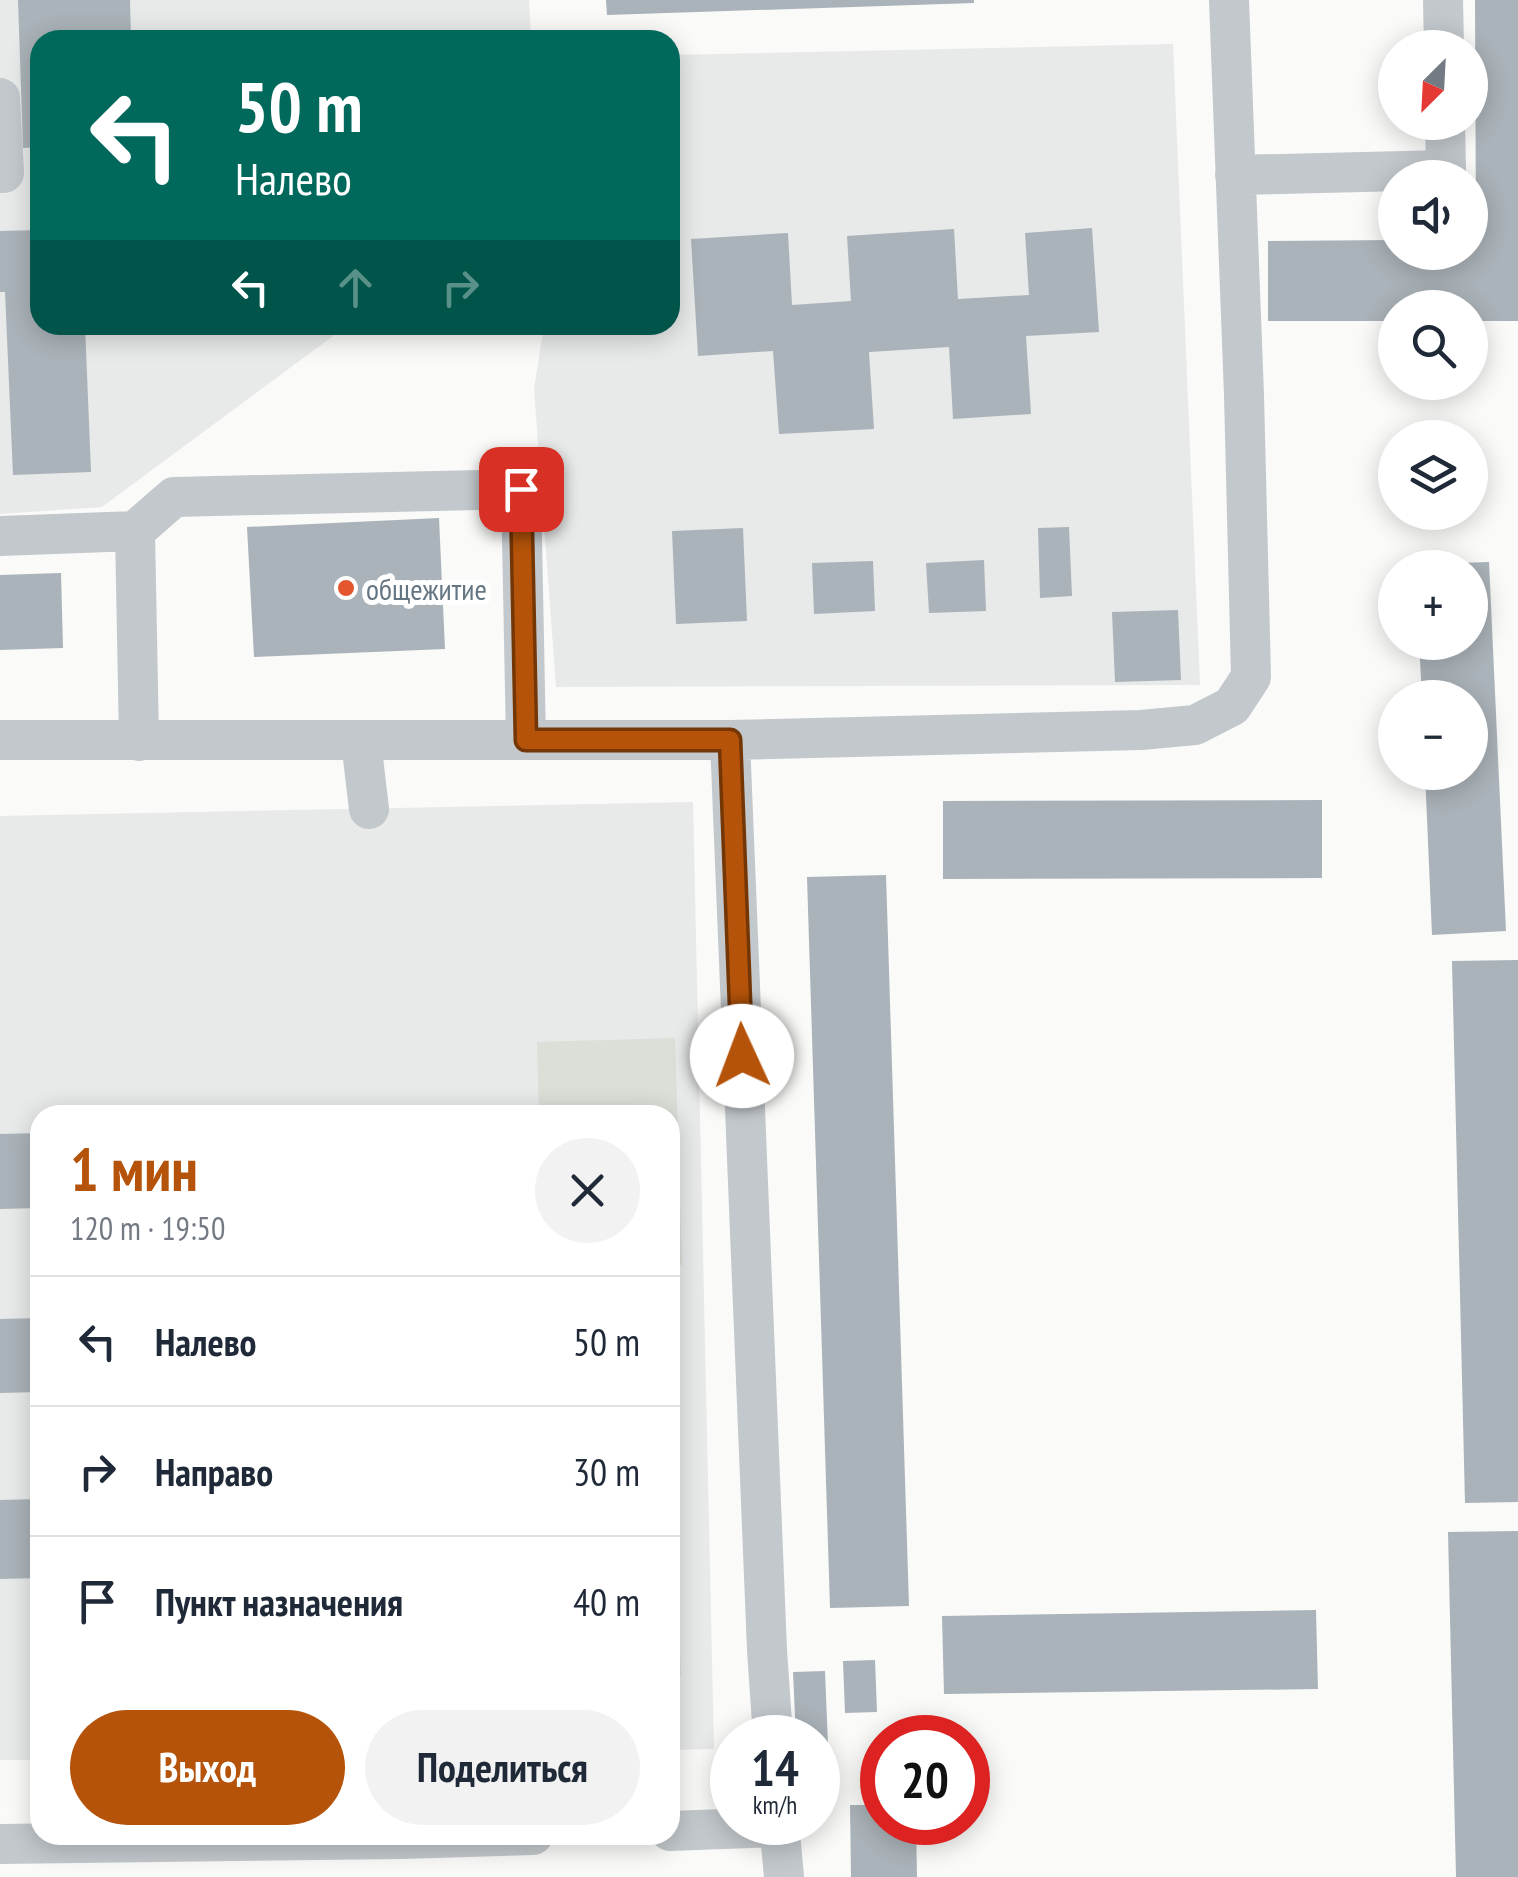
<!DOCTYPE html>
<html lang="ru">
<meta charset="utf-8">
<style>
:root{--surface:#fff;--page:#f2f2f3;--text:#1f2937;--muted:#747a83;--line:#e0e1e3;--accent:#b45309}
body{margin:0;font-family:"PT Sans Narrow",sans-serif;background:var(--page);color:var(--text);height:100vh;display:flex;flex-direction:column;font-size:38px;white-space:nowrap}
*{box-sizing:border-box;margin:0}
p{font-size:32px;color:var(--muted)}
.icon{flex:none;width:55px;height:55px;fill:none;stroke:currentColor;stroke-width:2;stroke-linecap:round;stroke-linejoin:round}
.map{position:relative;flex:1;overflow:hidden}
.sheet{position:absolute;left:30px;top:1105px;width:650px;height:740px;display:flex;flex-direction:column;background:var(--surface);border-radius:30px;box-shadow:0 5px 25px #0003}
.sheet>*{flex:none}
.banner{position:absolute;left:30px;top:30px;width:650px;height:305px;border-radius:30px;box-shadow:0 5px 25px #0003;background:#00695c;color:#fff;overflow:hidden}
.needle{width:65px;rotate:204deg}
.fabs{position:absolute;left:1378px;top:30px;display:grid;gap:20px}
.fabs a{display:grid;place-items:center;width:110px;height:110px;border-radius:50%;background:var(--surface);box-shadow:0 5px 25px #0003;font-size:50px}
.speed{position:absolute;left:710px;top:1715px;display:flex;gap:20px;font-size:50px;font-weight:700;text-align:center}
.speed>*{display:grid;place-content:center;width:130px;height:130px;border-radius:50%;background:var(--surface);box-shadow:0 5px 25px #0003;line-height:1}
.speed small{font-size:25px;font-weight:400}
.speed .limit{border:15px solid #d22;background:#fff;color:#111}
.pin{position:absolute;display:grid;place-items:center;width:85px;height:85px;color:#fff;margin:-42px;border-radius:20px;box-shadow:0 5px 15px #0006}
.me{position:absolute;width:110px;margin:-55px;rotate:358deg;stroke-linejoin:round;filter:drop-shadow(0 0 8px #0008)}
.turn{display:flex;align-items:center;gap:35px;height:210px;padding:0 40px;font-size:45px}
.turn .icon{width:130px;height:130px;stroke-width:2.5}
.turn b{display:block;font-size:70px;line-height:85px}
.lanes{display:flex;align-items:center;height:95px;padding:0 40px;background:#0003;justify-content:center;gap:50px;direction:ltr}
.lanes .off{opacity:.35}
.round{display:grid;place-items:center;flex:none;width:105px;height:105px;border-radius:52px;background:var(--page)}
.overview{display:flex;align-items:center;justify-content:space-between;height:170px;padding:0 40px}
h1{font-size:60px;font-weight:700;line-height:75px;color:var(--accent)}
.primary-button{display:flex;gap:20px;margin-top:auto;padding:20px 40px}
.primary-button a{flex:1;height:115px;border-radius:60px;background:var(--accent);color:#fff;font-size:40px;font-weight:700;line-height:115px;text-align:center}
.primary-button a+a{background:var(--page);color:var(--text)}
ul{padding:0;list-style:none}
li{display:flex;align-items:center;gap:30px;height:130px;padding:0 40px;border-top:2px solid var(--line)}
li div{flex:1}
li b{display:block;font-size:38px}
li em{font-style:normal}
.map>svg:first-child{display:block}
.built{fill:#e8e9e9}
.green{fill:#dadfd7}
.building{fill:#aab3b9}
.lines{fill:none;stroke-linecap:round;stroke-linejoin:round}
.minor{stroke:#c3c8cc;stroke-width:40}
.route-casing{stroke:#753606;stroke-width:25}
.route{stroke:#b45309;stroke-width:18}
.poi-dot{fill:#e4572e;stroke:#fff;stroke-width:4}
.labels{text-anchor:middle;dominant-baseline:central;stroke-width:10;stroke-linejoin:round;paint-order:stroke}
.poi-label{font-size:30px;fill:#657683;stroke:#fff;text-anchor:start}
</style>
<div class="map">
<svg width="1518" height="1877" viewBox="0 0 1518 1877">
<rect width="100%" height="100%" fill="#fafaf8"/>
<path class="built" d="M 0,0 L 529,0 L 531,40 L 40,40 L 40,325 L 348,325 L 102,507 L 0,514 Z
M 1173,44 L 1200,685 L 556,687 L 534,389 L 544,325 L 670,325 L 670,55 Z
M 693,802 L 714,1749 L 670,1750 L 670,1115 L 40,1115 L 40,1760 L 0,1760 L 0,816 Z"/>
<path class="green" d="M 675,1038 L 682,1265 L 670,1265 L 670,1115 L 539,1115 L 537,1042 Z
M 670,1388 L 681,1675 L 670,1676 Z"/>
<path class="building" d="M 18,0 L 130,0 L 131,40 L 40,40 L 40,147 L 23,148 Z
M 606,0 L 974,0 L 974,3 L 607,15 Z
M 1475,0 L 1518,0 L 1518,321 L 1470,321 L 1470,308 L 1395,308 L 1395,321 L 1268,321 L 1268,241 L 1395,240 L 1395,252 L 1470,252 L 1470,240 L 1476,240 Z
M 1092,228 L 1099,332 L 1026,336 L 1031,414 L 953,419 L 949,347 L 869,352 L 874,429 L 779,434 L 773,351 L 698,356 L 691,239 L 788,233 L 792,305 L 851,301 L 847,236 L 954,229 L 958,299 L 1029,295 L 1025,233 Z
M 40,230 L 40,325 L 85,325 L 91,472 L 13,475 L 5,292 L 0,292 L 0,231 Z
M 439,518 L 445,649 L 254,657 L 247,527 Z
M 1069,527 L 1072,596 L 1040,598 L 1038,528 Z
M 743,528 L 747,621 L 676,624 L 672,531 Z
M 984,560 L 986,611 L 929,613 L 926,563 Z
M 873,561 L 875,611 L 814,614 L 812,563 Z
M 1489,562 L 1506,931 L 1432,935 L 1425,772 L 1470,772 L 1470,698 L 1422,698 L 1419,642 L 1470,642 L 1470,568 L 1426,568 L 1426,564 Z
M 61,573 L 63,648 L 0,650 L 0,575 Z
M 1178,610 L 1181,680 L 1115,682 L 1112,612 Z
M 1322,800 L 1322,878 L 943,879 L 943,801 Z
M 886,875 L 909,1606 L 830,1608 L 807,877 Z
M 1518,960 L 1518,1502 L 1465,1503 L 1452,961 Z
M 40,1133 L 40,1208 L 0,1209 L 0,1134 Z
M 40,1318 L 40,1392 L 0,1393 L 0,1319 Z
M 40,1499 L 40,1578 L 0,1579 L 0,1500 Z
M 1518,1531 L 1518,1877 L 1456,1877 L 1448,1532 Z
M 1316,1610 L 1318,1689 L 944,1694 L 942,1616 Z
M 875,1660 L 877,1712 L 845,1713 L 843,1661 Z
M 825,1671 L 828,1745 L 818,1746 L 818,1738 L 796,1738 L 793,1672 Z
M 850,1805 L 882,1805 L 882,1822 L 916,1822 L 917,1877 L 851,1877 Z"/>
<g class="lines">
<path class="minor" d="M 1443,0 L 1444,48
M 0,98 L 4,173 L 0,173
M 1235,175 L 1446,170 L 1445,122
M 135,531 L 174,497 L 521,489 L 526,740
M 0,536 L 135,531 L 139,741
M 0,740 L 730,740 L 1141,730 L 1195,725 L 1232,706 L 1251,677 L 1244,395 L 1229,0
M 730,740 L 767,1650 L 773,1738
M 361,741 L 369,809
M 779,1822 L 784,1877
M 670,1831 L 780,1827
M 0,1844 L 401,1839 L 533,1835"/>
</g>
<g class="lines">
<g class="route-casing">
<path id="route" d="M 521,489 L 526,740 L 730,740 L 742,1056"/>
</g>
<use href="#route" class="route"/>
</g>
<circle class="poi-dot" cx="346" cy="588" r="10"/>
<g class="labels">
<g class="poi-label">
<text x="366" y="588">общежитие</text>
</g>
</g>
</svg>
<div class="fabs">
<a><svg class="needle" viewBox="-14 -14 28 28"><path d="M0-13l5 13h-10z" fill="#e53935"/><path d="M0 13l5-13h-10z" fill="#747a83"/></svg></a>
<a><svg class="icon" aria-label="sound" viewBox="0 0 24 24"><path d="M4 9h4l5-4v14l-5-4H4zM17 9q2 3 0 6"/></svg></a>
<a><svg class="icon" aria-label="search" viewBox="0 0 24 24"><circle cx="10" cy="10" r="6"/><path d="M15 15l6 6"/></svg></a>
<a><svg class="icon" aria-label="layers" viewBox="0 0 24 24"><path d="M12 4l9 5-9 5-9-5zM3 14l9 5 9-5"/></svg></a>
<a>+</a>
<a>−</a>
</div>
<div class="speed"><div>14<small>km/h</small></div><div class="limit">20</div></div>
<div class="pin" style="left:521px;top:489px;background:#d93025"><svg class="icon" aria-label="arrive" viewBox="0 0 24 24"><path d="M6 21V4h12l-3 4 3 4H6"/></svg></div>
<svg class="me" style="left:742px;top:1056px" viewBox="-20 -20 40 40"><circle r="19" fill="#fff"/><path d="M0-13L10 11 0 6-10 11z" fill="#b45309"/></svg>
<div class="banner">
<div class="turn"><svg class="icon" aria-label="left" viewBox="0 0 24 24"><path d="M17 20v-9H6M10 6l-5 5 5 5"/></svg><div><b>50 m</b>Налево</div></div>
<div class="lanes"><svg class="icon" aria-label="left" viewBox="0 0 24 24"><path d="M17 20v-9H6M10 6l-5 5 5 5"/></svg><svg class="icon off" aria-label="ahead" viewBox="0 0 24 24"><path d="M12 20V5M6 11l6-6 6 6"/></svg><svg class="icon off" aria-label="right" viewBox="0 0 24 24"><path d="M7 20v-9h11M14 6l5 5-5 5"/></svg></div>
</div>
<section class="sheet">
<div class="overview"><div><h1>1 мин</h1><p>120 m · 19:50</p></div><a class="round"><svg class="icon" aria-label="close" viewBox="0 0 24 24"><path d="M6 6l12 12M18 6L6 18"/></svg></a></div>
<ul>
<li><svg class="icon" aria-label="left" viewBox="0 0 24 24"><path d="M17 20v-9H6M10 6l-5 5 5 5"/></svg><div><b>Налево</b></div><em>50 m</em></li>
<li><svg class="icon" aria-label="right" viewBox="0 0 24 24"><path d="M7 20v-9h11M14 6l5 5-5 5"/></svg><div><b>Направо</b></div><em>30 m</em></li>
<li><svg class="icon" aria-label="arrive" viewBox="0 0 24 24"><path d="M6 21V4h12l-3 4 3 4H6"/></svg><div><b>Пункт назначения</b></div><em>40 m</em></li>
</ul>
<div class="primary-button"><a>Выход</a><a>Поделиться</a></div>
</section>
</div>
